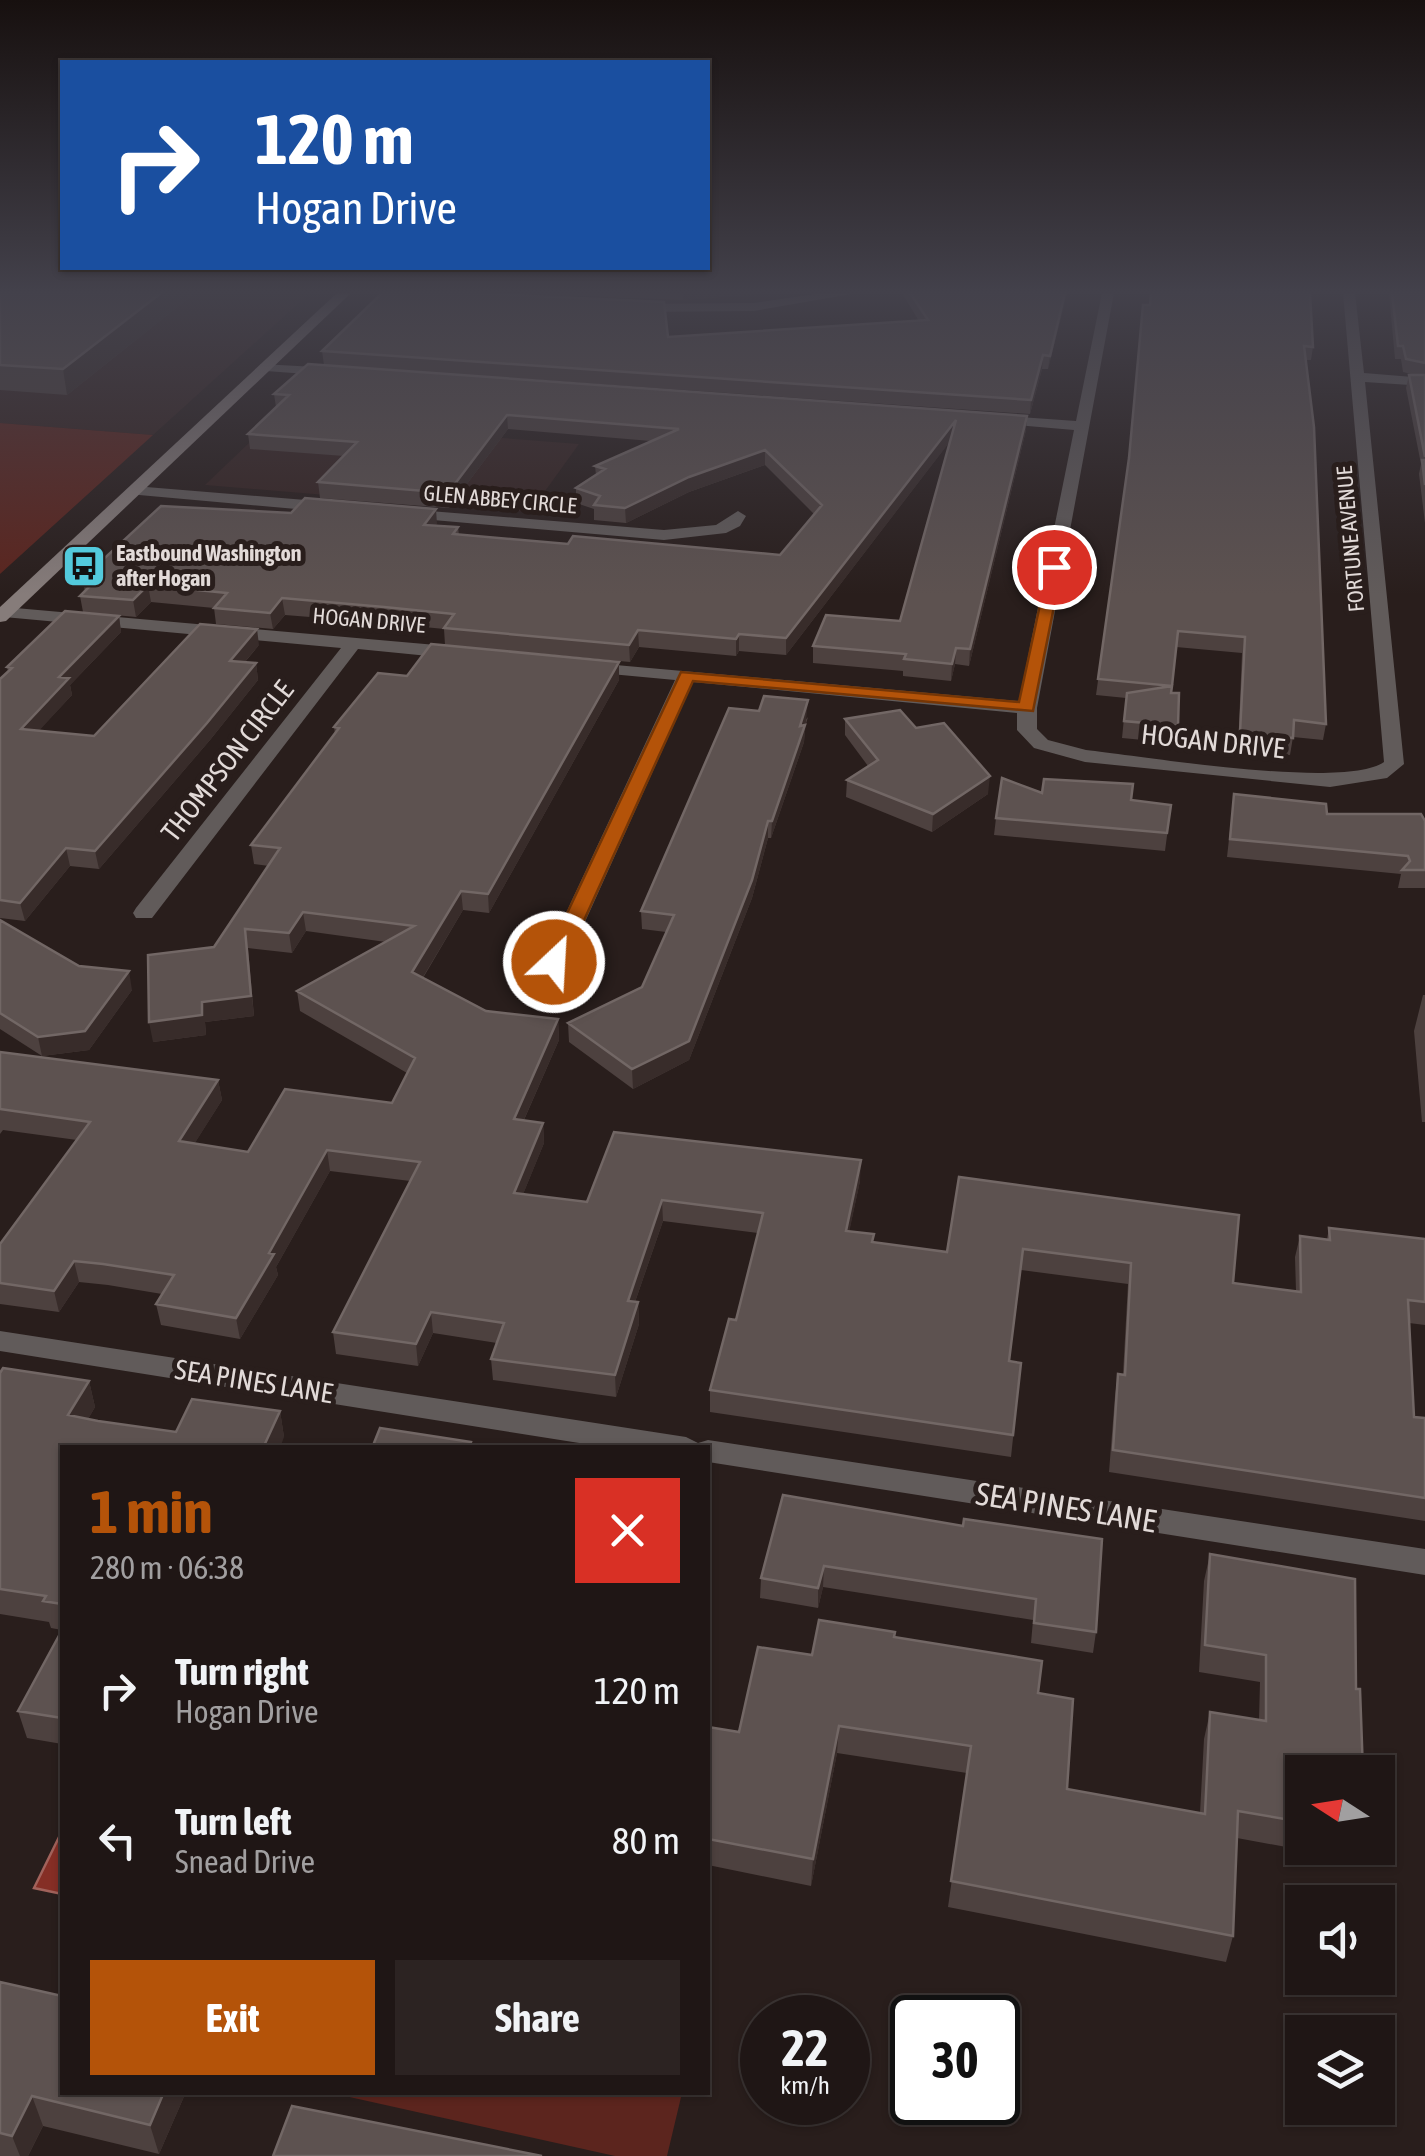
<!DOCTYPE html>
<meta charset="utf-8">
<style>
:root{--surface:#1f1615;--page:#2c2322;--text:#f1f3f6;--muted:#a19fa0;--line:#3c3534;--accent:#b45309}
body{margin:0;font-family:"Asap Condensed",sans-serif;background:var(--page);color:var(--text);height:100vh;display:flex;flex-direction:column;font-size:38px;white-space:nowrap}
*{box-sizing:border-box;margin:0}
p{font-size:32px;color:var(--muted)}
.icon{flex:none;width:55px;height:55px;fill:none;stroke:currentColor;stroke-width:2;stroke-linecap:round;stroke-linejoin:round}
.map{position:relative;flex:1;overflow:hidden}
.details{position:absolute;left:60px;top:1445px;width:650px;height:650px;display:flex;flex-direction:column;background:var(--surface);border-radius:0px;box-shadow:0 2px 8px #0004,0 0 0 2px var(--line)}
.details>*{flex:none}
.banner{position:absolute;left:60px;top:60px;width:650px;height:210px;border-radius:0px;box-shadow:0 2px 8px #0004,0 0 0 2px var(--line);background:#1a4fa0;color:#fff;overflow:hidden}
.needle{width:65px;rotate:282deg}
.tools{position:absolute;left:1285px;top:1755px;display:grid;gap:20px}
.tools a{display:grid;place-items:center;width:110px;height:110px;border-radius:0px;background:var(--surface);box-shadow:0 2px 8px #0004,0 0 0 2px var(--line);font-size:50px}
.speed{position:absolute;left:740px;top:1995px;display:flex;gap:20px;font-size:50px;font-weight:700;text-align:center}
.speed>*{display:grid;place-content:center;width:130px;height:130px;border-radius:50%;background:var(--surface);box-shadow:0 2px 8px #0004,0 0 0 2px var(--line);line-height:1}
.speed small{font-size:25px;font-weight:400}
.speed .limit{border:5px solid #111;border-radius:15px;background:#fff;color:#111}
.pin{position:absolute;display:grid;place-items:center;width:85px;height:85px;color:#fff;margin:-42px;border:5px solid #fff;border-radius:50%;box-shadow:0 2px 10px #0007}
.me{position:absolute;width:110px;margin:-55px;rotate:25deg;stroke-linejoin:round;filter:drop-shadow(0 0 8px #0008)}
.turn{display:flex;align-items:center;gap:35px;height:210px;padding:0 30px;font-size:45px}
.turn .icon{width:130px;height:130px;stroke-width:2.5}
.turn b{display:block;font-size:70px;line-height:85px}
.round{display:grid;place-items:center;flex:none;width:105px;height:105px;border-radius:0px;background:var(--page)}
.overview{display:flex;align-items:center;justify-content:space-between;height:170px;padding:0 30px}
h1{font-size:60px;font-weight:700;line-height:75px;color:var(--accent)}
.action{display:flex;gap:20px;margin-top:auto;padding:20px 30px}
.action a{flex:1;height:115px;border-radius:0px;background:var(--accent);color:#fff;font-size:40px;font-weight:700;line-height:115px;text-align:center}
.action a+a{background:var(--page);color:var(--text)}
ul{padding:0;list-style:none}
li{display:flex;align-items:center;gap:30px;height:150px;padding:0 30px}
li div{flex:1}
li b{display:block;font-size:38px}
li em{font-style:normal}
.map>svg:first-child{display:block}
.built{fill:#362422}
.green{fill:#5c251e}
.water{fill:#852e25;stroke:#a1625b;stroke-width:2.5}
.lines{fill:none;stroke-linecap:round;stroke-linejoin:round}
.minor{fill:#615b5a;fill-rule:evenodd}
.secondary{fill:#867c7a;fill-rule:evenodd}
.wall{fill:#4d413f}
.shaded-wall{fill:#382c2a}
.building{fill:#5d5250;stroke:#726765;stroke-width:2.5}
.route{fill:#b45309;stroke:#753606;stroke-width:2.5}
.labels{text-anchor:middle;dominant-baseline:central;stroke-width:10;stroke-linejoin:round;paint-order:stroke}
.far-street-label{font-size:22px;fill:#e2dad8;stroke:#291e1c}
.far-poi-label{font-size:22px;font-weight:bold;fill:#e2dad8;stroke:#291e1c;text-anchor:start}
.street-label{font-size:28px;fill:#e2dad8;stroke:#291e1c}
.near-street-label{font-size:32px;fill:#e2dad8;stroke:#291e1c}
</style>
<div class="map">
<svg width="1425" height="2156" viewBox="0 0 1425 2156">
<rect width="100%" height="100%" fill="#291e1c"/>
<path class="built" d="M 0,293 L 310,293 L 153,435 L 0,423 Z
M 273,420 L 579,444 L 530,512 L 205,485 Z"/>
<path class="green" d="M 0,423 L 153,435 L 0,574 Z
M 327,2092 L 682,2092 L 682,2093 L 667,2156 L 615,2156 Z"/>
<path class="water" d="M 62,1831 L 62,1894 L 34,1888 Z"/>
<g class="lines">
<path class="minor" d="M 823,293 L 857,293 L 754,311 L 632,312 L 625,308 L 632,304 L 754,303 Z
M 1102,293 L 1114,293 L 1037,708 L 1037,729 L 1048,740 L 1086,750 C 1143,756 1344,790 1384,762 L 1343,293 L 1355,293 L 1364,373 L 1425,378 L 1425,386 L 1365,382 L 1404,764 L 1387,778 L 1330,787 L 1085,762 L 1034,748 L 1017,730 L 1017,713 L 693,682 L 567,962 L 563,967 L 547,967 L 543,962 L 675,680 L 589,672 L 582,670 L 582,662 L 1019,701 L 1074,430 L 992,423 L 985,419 L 992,415 L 1076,421 Z
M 261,364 L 334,368 L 341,372 L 334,376 L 266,371 L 259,367 Z
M 134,486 L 330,502 L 338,507 L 330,512 L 128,494 L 128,488 Z
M 405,509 L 664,530 L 716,525 L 738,511 L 746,516 L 740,526 L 726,533 L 664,540 L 399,517 L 397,514 Z
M 4,607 L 459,647 L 468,653 L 459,659 L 358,649 L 152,918 L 136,918 L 133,913 L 136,908 L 341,648 L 4,617 L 0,616 L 0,608 Z
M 0,1331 L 686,1437 L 698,1443 L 708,1440 L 1425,1549 L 1425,1575 L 708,1462 L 708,1448 L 611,1448 L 0,1351 Z"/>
<path class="secondary" d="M 337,293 L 351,293 L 6,621 L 0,622 L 0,607 Z"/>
</g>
<path class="wall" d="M 0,293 L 195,293 L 67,395 L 0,390 Z
M 499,293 L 770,293 L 683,300 Z
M 902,293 L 1067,293 L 1048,369 L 1042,369 L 1030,414 L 324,365 L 322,351 L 668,337 L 919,321 Z
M 1389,293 L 1425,293 L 1425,523 L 1419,474 L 1421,464 L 1406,388 L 1409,375 L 1415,375 L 1403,372 L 1401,359 L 1395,359 Z
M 1143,305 L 1313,347 L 1311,360 L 1306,360 L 1326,724 L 1323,740 L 1293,737 L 1290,755 L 1238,749 L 1242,653 L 1176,647 L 1171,693 L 1178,726 L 1175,743 L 1122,738 L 1126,698 L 1096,695 L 1128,466 Z
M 274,394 L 1026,430 L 969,666 L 955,664 L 951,681 L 903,676 L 903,671 L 813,663 L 813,646 L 900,621 L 950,441 L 786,655 L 739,651 L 736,656 L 639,647 L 630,662 L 445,645 L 444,629 L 385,623 L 285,615 L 273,629 L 216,624 L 214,608 L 151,602 L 136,617 L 83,612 L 80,596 L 85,591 L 82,579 L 291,513 L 436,509 L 436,526 L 458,527 L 459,535 L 568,544 L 780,555 L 814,514 L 765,465 L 689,492 L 626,523 L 594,520 L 594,509 L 576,503 L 576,488 L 596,475 L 595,466 L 651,441 L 508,429 L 449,508 L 320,498 L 318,482 L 344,456 L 250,449 L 248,434 L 276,407 Z
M 119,616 L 121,632 L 70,685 L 72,695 L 39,730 L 94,736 L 259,645 L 245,662 L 256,663 L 258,680 L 210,740 L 99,869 L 70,866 L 25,921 L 0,918 L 0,679 L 8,672 L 7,667 Z
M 407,676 L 619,680 L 489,913 L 463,910 L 423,978 L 486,1011 L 558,1019 L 559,1040 L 524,1120 L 543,1123 L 544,1143 L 523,1194 L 587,1202 L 860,1181 L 849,1231 L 873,1242 L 947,1252 L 959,1177 L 1233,1283 L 1296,1291 L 1295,1257 L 1300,1236 L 1327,1239 L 1329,1228 L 1425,1239 L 1425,1325 L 1409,1323 L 1414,1417 L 1425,1418 L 1425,1521 L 1109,1472 L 1115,1396 L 1118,1374 L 1123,1374 L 1128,1284 L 1021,1270 L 1009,1361 L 1021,1363 L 1011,1457 L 710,1412 L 710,1390 L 736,1320 L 758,1233 L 663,1221 L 635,1302 L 638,1302 L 639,1324 L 616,1397 L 493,1380 L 491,1359 L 497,1343 L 433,1333 L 418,1366 L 336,1354 L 333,1332 L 410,1181 L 330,1171 L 276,1267 L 278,1275 L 240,1339 L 161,1325 L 156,1304 L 162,1294 L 108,1285 L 79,1282 L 59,1312 L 0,1304 L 0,1244 L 77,1140 L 3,1130 L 0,1134 L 0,1052 L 218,1080 L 222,1100 L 194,1144 L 248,1152 L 392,1103 L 407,1073 L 300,1011 L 297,991 L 386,942 L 306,931 L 292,953 L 248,948 L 254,1016 L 205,1022 L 206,1035 L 153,1042 L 269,866 L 254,864 L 251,845 L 335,734 L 334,727 Z
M 808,717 L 805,727 L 804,742 L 771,838 L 768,838 L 752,898 L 689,1060 L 633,1089 L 569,1042 L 568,1023 L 642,987 L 666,932 L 642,929 L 641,911 Z
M 845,719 L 988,794 L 932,832 L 846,797 L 847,780 L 868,766 L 845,735 Z
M 1042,793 L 1171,805 L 1165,851 L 994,835 L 996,818 Z
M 1234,794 L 1327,814 L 1425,821 L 1425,888 L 1398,888 L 1401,874 L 1227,857 Z
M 0,920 L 79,966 L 132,990 L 89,1050 L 42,1056 L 0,1029 Z
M 1423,995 L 1425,995 L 1425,1122 L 1422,1122 L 1414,1031 Z
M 0,1373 L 89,1381 L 95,1407 L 88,1419 L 176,1432 L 280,1411 L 284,1437 L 62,1448 L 62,1630 L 51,1628 L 49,1622 L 0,1614 Z
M 963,1526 L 1096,1632 L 1093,1653 L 1031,1643 L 1033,1620 L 823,1587 L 818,1608 L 760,1598 L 761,1578 Z
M 1210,1554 L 1355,1579 L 1302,1772 L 1302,1848 L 1361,1848 L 1357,1860 L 1237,1838 L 1233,1936 L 1226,1962 L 948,1907 L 967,1773 L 837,1753 L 811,1886 L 708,1865 L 708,1727 L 739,1732 L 812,1655 L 894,1637 L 1038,1693 L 1067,1789 L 1200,1813 L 1204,1739 L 1210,1712 L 1259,1720 L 1260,1682 L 1199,1672 L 1204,1581 Z
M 62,1630 L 62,1744 L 27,1738 L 18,1711 Z
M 0,1982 L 186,2092 L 159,2154 L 43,2126 L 28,2156 L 0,2156 Z"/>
<path class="shaded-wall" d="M 161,293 L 195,293 L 67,395 L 63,369 Z
M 683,293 L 770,293 L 683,300 Z
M 1065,293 L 1067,293 L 1048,369 L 1050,356 Z
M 1043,355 L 1042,369 L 1030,414 L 1031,400 Z
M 507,415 L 508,429 L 449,508 L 448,493 Z
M 1027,416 L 1026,430 L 969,666 L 970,649 Z
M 956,420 L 955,435 L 786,655 L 786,638 Z
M 765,450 L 765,465 L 689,492 L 626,523 L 625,508 L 689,477 Z
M 436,509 L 437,524 L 425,540 L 424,525 Z
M 148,585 L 151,602 L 136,617 L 133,600 Z
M 282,598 L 285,615 L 273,629 L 270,613 Z
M 119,616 L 121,632 L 70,685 L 72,695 L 25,746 L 21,729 L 59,677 Z
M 257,629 L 259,645 L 232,677 L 230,661 Z
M 638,630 L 639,647 L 630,662 L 629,645 Z
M 739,634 L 739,651 L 736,656 L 736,639 Z
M 956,648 L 955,664 L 951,681 L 952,664 Z
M 619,662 L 619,680 L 489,913 L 488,894 Z
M 256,663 L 258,680 L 210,740 L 99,869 L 95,851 Z
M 808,700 L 804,742 L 771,838 L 772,821 Z
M 990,776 L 988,794 L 932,832 L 933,814 Z
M 768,821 L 768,838 L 752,898 L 689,1060 L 633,1089 L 632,1069 Z
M 66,848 L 70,866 L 25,921 L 20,903 Z
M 461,891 L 463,910 L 414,992 L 412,972 Z
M 303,912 L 306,931 L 292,953 L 289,933 Z
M 245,929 L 254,1016 L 205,1022 L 206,1035 L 153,1042 L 149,1022 L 202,1002 Z
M 129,971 L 132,990 L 89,1050 L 42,1056 L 38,1037 Z
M 558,1019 L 559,1040 L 515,1140 L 514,1119 Z
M 218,1080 L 222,1100 L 183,1162 L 179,1141 Z
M 543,1123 L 544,1143 L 515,1214 L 514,1193 Z
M 327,1150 L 330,1171 L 276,1267 L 278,1275 L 240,1339 L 236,1318 L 269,1253 Z
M 861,1160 L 860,1181 L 845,1252 L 846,1231 Z
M 662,1200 L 663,1221 L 628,1322 L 628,1301 Z
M 74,1261 L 79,1282 L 59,1312 L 54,1291 Z
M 638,1302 L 639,1324 L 616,1397 L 615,1375 Z
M 431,1312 L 433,1333 L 418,1366 L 416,1344 Z
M 89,1381 L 95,1407 L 75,1442 L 68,1415 Z
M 280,1411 L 284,1437 L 280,1448 L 263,1448 Z
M 824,1566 L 823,1587 L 818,1608 L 818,1588 Z
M 839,1726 L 837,1753 L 811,1886 L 813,1859 Z
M 164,2092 L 186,2092 L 159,2154 L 150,2125 Z
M 32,2096 L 43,2126 L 28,2156 L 20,2156 L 12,2136 Z"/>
<path class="building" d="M 0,293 L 161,293 L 63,369 L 0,365 Z
M 382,293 L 470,293 L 664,302 L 668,337 L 928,320 L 910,293 L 1065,293 L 1050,356 L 1043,355 L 1031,400 L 322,351 Z
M 1151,293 L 1310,293 L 1313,347 L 1304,346 L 1314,427 L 1326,724 L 1294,720 L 1293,738 L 1240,732 L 1245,637 L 1178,631 L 1172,686 L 1098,679 L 1129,458 L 1143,305 L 1150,305 Z
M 1392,293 L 1425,293 L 1425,363 L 1406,359 L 1403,346 L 1398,346 Z
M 308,364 L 1027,416 L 970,649 L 956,648 L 952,664 L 904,659 L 906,654 L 813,646 L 826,615 L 900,621 L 956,420 L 786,638 L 739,634 L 736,639 L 638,630 L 629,645 L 444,628 L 454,614 L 384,607 L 282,598 L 270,613 L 214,608 L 227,593 L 148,585 L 133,600 L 80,596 L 96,580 L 82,579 L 161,506 L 291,513 L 305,498 L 436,509 L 424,525 L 458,527 L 453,534 L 568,544 L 573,536 L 780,555 L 822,505 L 765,450 L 689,477 L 625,508 L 594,505 L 600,496 L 576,488 L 605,469 L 595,466 L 679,429 L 507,415 L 448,493 L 318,482 L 357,442 L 248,434 L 289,395 L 274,394 Z
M 1409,375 L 1425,375 L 1425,457 Z
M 1422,460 L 1425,460 L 1425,485 Z
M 65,611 L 119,616 L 59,677 L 69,678 L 21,729 L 94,736 L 200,624 L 257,629 L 230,661 L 256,663 L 207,723 L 95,851 L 66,848 L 20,903 L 0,900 L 0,679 L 12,668 L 7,667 Z
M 431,644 L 619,662 L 488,894 L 461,891 L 412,972 L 486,1011 L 558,1019 L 514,1119 L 543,1123 L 514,1193 L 587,1202 L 614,1132 L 861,1160 L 846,1231 L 874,1234 L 872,1242 L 947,1252 L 959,1177 L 1239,1215 L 1233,1283 L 1301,1292 L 1300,1236 L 1330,1240 L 1329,1228 L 1425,1239 L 1425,1302 L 1408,1300 L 1414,1417 L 1425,1418 L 1425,1498 L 1113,1450 L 1118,1374 L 1125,1375 L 1131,1263 L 1023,1249 L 1009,1361 L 1021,1363 L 1013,1435 L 710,1390 L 729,1319 L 736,1320 L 763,1213 L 662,1200 L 628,1301 L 638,1302 L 615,1375 L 491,1359 L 504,1323 L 431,1312 L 416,1344 L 333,1332 L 420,1162 L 327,1150 L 269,1253 L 274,1254 L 236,1318 L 156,1304 L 174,1275 L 103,1264 L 74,1261 L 54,1291 L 0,1283 L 0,1244 L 90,1122 L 0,1109 L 0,1052 L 218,1080 L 179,1141 L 248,1152 L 285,1089 L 392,1103 L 415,1058 L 297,991 L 414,926 L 303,912 L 289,933 L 245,929 L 251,996 L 202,1002 L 202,1015 L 149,1022 L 148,955 L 214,947 L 280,848 L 251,845 L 339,728 L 334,727 L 378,673 L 407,676 Z
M 1172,686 L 1171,693 L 1179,693 L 1178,726 L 1124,721 L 1127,693 Z
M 764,696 L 808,700 L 800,726 L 805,725 L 772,821 L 768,821 L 752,880 L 689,1041 L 632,1069 L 568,1023 L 642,987 L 674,915 L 641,911 L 729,708 L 759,711 Z
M 900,710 L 916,728 L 944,723 L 990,776 L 933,814 L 847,780 L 878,760 L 845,719 Z
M 1002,778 L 1042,793 L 1044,779 L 1133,784 L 1131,800 L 1171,805 L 1167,833 L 996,818 Z
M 1234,794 L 1326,804 L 1327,814 L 1421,814 L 1425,821 L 1425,870 L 1402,870 L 1410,861 L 1408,856 L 1230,839 Z
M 0,920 L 79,966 L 129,971 L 85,1031 L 38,1037 L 0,1013 Z
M 3,1368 L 89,1381 L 68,1415 L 98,1421 L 176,1432 L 192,1399 L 280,1411 L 263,1448 L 62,1448 L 62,1604 L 43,1601 L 46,1596 L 0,1589 L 0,1373 Z
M 380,1428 L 471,1442 L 469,1448 L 372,1448 Z
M 783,1495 L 963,1526 L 964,1519 L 1102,1539 L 1096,1632 L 1034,1623 L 1036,1599 L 824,1566 L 818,1588 L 761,1578 Z
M 1210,1554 L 1355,1579 L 1356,1689 L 1360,1689 L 1363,1772 L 1302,1772 L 1302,1822 L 1238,1811 L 1233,1936 L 951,1881 L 971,1746 L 839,1726 L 813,1859 L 708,1839 L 708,1727 L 739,1732 L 758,1647 L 812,1655 L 819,1620 L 895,1632 L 894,1637 L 1042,1661 L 1038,1693 L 1073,1699 L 1067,1789 L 1205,1814 L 1210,1712 L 1266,1721 L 1266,1655 L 1205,1645 Z
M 62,1630 L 62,1718 L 18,1711 Z
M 0,1982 L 62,1996 L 62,2092 L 164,2092 L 150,2125 L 32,2096 L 12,2136 L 0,2133 Z
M 292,2106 L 542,2156 L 273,2156 Z"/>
<linearGradient id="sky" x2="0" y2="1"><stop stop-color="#17100f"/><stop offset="0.49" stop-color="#43414b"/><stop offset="1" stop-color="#43414b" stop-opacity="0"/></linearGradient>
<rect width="1425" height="595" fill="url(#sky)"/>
<path class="route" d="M 1049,563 L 1062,567 L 1033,711 L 693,681 L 565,962 L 554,968 L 547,966 L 544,962 L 681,672 L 1019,702 Z"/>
<defs>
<g id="bus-square" transform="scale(2.25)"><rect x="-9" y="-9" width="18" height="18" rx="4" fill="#53cadc" stroke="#291e1c"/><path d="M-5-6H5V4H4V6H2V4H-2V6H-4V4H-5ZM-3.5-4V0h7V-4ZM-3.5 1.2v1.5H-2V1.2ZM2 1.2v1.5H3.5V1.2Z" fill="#111"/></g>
</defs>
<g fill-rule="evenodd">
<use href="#bus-square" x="84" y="566"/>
</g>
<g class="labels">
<g class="far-street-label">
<text transform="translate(500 499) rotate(5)">GLEN ABBEY CIRCLE</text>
<text transform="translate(1350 539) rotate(-95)">FORTUNE AVENUE</text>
<text transform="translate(369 620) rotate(5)">HOGAN DRIVE</text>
</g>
<g class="far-poi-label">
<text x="116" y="553">Eastbound Washington<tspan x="116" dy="25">after Hogan</tspan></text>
</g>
<g class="street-label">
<text transform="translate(1213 741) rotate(6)">HOGAN DRIVE</text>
<text transform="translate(227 761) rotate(-52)">THOMPSON CIRCLE</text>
<text transform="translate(254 1381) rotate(9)">SEA PINES LANE</text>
</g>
<g class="near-street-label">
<text transform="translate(1066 1507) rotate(9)">SEA PINES LANE</text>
</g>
</g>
</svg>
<div class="tools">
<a><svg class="needle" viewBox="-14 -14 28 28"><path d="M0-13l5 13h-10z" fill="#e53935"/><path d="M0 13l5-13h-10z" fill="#a19fa0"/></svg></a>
<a><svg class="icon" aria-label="sound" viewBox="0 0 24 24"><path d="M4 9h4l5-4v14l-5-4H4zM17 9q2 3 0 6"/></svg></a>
<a><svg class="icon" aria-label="layers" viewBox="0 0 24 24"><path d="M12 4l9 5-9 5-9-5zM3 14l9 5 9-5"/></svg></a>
</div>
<div class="speed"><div>22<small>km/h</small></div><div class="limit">30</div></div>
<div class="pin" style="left:1054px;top:567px;background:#d93025"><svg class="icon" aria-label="arrive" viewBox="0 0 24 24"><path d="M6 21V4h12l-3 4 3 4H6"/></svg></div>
<svg class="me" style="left:554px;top:962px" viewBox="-20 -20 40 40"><circle r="17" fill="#b45309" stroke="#fff" stroke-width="3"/><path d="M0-11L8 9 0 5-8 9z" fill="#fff"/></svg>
<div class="banner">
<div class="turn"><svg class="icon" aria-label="right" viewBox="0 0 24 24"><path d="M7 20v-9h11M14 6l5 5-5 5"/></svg><div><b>120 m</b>Hogan Drive</div></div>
</div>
<section class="details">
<div class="overview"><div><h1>1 min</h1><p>280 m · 06:38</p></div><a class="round" style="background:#d93025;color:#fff"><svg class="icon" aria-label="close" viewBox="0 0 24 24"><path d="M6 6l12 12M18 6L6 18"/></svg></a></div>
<ul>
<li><svg class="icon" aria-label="right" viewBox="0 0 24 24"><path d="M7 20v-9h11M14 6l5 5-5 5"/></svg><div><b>Turn right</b><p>Hogan Drive</p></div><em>120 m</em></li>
<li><svg class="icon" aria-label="left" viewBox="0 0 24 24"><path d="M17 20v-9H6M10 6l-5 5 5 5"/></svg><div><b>Turn left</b><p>Snead Drive</p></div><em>80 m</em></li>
</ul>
<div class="action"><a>Exit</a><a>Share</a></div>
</section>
</div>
